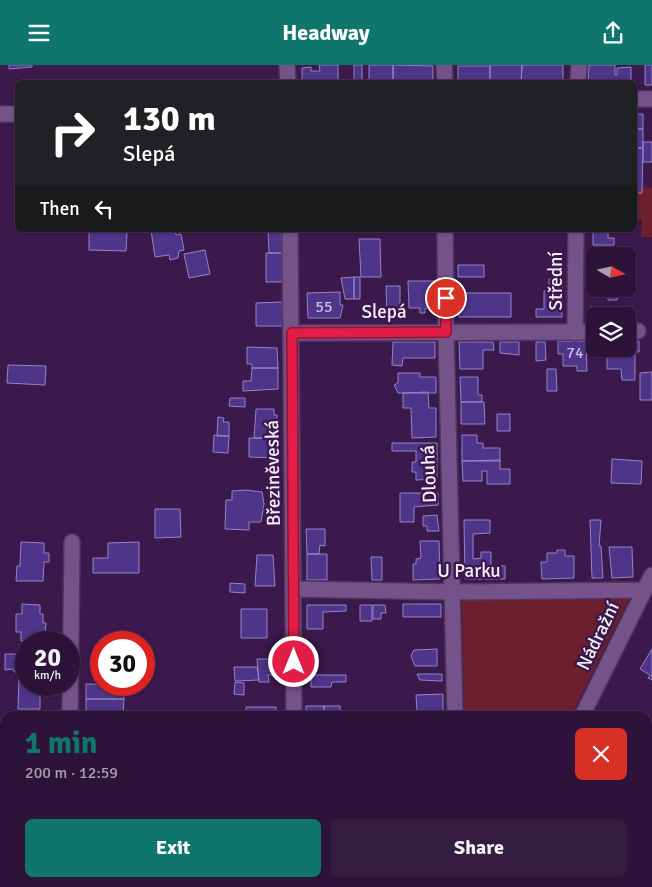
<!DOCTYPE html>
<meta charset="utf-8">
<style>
:root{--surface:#2d1339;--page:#351c41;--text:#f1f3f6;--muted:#a79eae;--line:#483253;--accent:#0f766e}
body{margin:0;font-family:Signika,sans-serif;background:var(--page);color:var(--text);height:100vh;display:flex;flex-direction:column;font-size:19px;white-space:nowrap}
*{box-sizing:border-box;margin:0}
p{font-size:16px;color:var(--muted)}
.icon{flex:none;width:28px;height:28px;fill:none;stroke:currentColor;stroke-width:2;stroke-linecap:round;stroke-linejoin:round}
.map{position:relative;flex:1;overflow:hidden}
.drawer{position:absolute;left:0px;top:646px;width:652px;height:176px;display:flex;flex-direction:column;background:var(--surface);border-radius:15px 15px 0 0;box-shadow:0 1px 4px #0004,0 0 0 1px var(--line)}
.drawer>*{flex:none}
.banner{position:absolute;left:15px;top:15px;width:622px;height:152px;border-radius:8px;box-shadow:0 1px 4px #0004,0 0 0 1px var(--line);background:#202124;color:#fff;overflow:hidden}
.needle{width:32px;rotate:99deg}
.tools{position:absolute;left:586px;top:182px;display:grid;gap:10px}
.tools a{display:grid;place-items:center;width:50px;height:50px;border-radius:8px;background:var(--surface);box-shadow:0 1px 4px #0004,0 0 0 1px var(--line);font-size:25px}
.speed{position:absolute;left:15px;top:566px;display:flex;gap:10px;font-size:25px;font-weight:700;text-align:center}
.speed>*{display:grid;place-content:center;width:65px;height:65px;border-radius:50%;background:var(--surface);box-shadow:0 1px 4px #0004,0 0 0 1px var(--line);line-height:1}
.speed small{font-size:12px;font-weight:400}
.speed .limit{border:8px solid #d22;background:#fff;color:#111}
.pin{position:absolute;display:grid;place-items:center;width:42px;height:42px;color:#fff;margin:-21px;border:2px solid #fff;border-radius:50%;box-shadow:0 1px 5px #0007}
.me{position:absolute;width:55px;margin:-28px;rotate:0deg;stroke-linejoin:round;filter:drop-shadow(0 0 4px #0008)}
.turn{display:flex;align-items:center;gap:18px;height:105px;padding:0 25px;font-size:22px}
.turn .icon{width:65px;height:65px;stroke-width:2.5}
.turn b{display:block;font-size:35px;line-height:42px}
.then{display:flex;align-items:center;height:48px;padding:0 25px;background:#0003;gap:10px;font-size:19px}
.round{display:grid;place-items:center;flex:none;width:52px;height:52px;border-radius:8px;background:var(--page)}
.overview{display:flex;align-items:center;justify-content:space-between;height:85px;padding:0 25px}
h1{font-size:30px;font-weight:700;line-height:38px;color:var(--accent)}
.primary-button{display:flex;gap:10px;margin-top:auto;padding:10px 25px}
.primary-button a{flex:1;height:58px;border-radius:8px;background:var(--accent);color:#fff;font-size:20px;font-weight:700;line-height:58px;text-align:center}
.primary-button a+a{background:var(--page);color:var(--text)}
header{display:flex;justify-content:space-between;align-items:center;height:65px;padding:0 25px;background:var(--accent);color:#fff;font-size:22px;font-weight:700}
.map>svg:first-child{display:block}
.green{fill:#6d1f2e}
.building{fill:#4e3589;stroke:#9385c6}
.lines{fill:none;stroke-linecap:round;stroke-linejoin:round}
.minor-casing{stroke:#51355e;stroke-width:18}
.minor{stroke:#76528a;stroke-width:15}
.route-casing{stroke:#92132f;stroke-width:12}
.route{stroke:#e11d48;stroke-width:9}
.labels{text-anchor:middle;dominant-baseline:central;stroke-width:5;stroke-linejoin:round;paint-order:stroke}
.number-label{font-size:16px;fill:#cdc0df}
.street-label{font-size:19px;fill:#f7effc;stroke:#3c194c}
</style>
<header><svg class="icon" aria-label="menu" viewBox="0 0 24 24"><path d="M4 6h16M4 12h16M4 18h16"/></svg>Headway<svg class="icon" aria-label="share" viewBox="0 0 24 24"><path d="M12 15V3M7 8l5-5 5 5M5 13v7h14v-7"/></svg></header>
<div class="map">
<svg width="652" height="822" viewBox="0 0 652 822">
<rect width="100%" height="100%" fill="#3c194c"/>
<path class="green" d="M 642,122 L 652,123 L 652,172 L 641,172 L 642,154 L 635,154 L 635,128 Z
M 629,534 L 571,651 L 464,651 L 462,535 Z"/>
<path class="building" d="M 9,0 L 32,0 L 32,2 L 9,4 Z
M 319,0 L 338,0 L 338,18 L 302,18 L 302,3 L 311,2 L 311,6 L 320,6 Z
M 354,0 L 362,0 L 362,18 L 354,18 Z
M 369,0 L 393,0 L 393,18 L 369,18 Z
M 393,0 L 433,1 L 433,18 L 393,18 Z
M 490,0 L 522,0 L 521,18 L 490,18 Z
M 522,0 L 563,0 L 563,18 L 521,18 Z
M 589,0 L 615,0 L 615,10 L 617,10 L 617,3 L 631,2 L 631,18 L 588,18 Z
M 645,0 L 652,0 L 652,20 L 645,20 Z
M 458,1 L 490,1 L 490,18 L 458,18 Z
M 635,49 L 643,49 L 643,64 L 635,64 Z
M 635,64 L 643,64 L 643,83 L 635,83 Z
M 643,77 L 652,77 L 652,97 L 643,97 Z
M 635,83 L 643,83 L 642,128 L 635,128 Z
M 151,165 L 175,165 L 176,170 L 181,169 L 184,185 L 179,186 L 178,193 L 170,195 L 169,190 L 155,192 Z
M 268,165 L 281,165 L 282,188 L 269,188 Z
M 593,165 L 608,165 L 608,173 L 614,173 L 614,180 L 593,180 Z
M 89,166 L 127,167 L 126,186 L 89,185 Z
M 359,174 L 380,174 L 381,212 L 361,212 Z
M 205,185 L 210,209 L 189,213 L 184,189 Z
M 266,188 L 282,188 L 282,217 L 266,217 Z
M 592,197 L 595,197 L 595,224 L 617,224 L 617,235 L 608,235 L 608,230 L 592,230 Z
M 458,200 L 484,200 L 484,212 L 458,212 Z
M 354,212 L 360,212 L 360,234 L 354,234 Z
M 354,212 L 354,234 L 345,234 L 341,213 Z
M 549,214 L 562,215 L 562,252 L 536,252 L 536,244 L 544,244 L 544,226 L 549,226 Z
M 408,216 L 434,216 L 434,243 L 425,243 L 425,248 L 420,248 L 420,243 L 409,243 Z
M 386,221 L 400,221 L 400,252 L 387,252 Z
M 340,227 L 340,240 L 343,240 L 340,253 L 308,253 L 307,228 Z
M 459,228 L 511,228 L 511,252 L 459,252 Z
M 282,237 L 283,261 L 256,261 L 256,238 Z
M 590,242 L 609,242 L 610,251 L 590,252 Z
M 558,276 L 586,276 L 587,306 L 577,306 L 577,301 L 563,301 L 563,289 L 558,289 Z
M 628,276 L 639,276 L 639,287 L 635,287 L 635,315 L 622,315 L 621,304 L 607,304 L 607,286 L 603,286 L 603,284 L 628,284 Z
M 393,277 L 435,277 L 435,293 L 403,293 L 402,301 L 392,300 Z
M 459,277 L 493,277 L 494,285 L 483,285 L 483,304 L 460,304 Z
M 500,277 L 519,277 L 519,290 L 500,288 Z
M 536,277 L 545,277 L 546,295 L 536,296 Z
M 247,282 L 277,283 L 278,303 L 252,303 L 252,299 L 247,299 Z
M 8,300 L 46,301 L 45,320 L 7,318 Z
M 252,303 L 278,303 L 278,324 L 243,326 L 243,316 L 251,316 Z
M 547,304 L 556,304 L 557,326 L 547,326 Z
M 652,307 L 652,335 L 640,335 L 640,308 Z
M 398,308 L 420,308 L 420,312 L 436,312 L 436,328 L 398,328 L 394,320 L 398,318 Z
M 460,312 L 478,312 L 478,330 L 482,330 L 482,337 L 461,337 Z
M 428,327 L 429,343 L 436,343 L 436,372 L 412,373 L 411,343 L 403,343 L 403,328 Z
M 230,333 L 245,333 L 245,342 L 229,341 Z
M 461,337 L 484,337 L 485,359 L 461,359 Z
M 256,344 L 274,344 L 274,350 L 277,350 L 277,373 L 254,373 Z
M 497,349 L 510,349 L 510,366 L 497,366 Z
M 218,352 L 224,353 L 223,357 L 229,357 L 229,371 L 217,371 Z
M 214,370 L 229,371 L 228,388 L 213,387 Z
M 462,370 L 477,370 L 477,378 L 483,378 L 483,383 L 500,383 L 500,396 L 462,396 Z
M 249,373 L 277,373 L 277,393 L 249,392 Z
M 392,378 L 437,378 L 437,414 L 416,415 L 416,407 L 412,407 L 412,397 L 416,397 L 416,386 L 392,386 Z
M 612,394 L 642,396 L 641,419 L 611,418 Z
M 500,395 L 500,404 L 510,404 L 510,419 L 487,419 L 487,406 L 482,406 L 482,416 L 463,416 L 462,396 Z
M 246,425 L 262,427 L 264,439 L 261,457 L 249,457 L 249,465 L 225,464 L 226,435 L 232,435 L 232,426 Z
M 400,428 L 438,428 L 438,440 L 414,442 L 414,457 L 400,457 Z
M 155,444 L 180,444 L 181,472 L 155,473 Z
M 437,450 L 439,466 L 427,466 L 427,461 L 423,461 L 423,451 Z
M 464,455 L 490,455 L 490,468 L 473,469 L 473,494 L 481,493 L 481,487 L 491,487 L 491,501 L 505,501 L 505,514 L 465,514 Z
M 590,455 L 601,455 L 599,481 L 601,481 L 603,513 L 592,513 Z
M 306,464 L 325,464 L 325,481 L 320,480 L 319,489 L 307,489 Z
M 420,476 L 439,476 L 440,514 L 413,515 L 413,499 L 416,499 L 416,494 L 421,493 Z
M 21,477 L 44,478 L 44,488 L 49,488 L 49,497 L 44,497 L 43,516 L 16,516 L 17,501 L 20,501 Z
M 139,477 L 139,508 L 93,508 L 93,493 L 108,493 L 108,478 Z
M 609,482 L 632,482 L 633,512 L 612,513 Z
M 557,485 L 565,485 L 565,491 L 574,491 L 574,513 L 542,514 L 541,497 L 547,497 L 547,488 L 557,488 Z
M 307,489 L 327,489 L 327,515 L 307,515 Z
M 257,490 L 273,490 L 275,521 L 255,521 Z
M 371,492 L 382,492 L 382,515 L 372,515 Z
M 230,518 L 245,519 L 245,528 L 230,527 Z
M 22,539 L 40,540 L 40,549 L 43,549 L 43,558 L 46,558 L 45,567 L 39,567 L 39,576 L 21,576 L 21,567 L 16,567 L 16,549 L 22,549 Z
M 403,539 L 441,539 L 441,552 L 403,552 Z
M 307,540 L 346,540 L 346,546 L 323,547 L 323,564 L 307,564 Z
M 360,540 L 372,540 L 372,556 L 360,556 Z
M 373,540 L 385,540 L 386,548 L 381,548 L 381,554 L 373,554 Z
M 241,544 L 267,544 L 267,573 L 241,573 Z
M 138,573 L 138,578 L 107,578 L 107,574 Z
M 437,584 L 437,601 L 415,601 L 411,591 L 414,585 Z
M 652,584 L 652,615 L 648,613 L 650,610 L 640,604 Z
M 5,589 L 26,589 L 26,620 L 40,620 L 40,644 L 18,644 L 19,611 L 12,604 L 5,605 Z
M 92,589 L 101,589 L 101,604 L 92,604 Z
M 257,594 L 275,594 L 275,610 L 268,610 L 269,617 L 259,617 Z
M 234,602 L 257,602 L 259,615 L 235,616 Z
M 417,609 L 442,609 L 442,616 L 420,615 Z
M 311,610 L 346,610 L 346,617 L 332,617 L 331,622 L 311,622 Z
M 235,617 L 244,618 L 244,630 L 234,629 Z
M 86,619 L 124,620 L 124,634 L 86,634 Z
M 443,629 L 443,651 L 415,651 L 415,647 L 417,646 L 416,630 Z
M 86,634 L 124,634 L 123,650 L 86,649 Z
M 306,641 L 324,641 L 324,651 L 306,651 Z
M 324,641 L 340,641 L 340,650 L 324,651 Z
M 246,642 L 276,642 L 276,651 L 246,651 Z
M 348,818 L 377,818 L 377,822 L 348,822 Z"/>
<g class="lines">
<g class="minor-casing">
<path id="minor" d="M 287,0 L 288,18
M 444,0 L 445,18
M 578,18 L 579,0
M 635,34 L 652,34
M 0,49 L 18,49
M 290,165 L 294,651
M 445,165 L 446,267 L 455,651
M 628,266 L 638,266
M 292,268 L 595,267
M 575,268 L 576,165
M 295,524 L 453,527 L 643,525
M 70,651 L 72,477
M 582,651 L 652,510
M 0,742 L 5,742
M 295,818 L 295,822
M 619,818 L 633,822
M 503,822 L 505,818"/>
</g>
<use href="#minor" class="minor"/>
</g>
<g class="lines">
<g class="route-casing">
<path id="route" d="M 294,597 L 292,268 L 446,267 L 446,233"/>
</g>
<use href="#route" class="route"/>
</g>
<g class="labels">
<g class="number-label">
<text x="324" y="242">55</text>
<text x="575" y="288">74</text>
</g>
<g class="street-label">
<text transform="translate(556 216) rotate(-90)">Střední</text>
<text x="384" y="247">Slepá</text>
<text transform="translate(273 408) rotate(-91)">Březiněveská</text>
<text transform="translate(429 409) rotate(-92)">Dlouhá</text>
<text x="469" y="506">U Parku</text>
<text transform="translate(598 571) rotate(-64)">Nádražní</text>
</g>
</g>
</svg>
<div class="tools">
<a><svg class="needle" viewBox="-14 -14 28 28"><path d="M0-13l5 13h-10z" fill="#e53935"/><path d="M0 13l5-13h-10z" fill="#a79eae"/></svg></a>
<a><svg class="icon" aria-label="layers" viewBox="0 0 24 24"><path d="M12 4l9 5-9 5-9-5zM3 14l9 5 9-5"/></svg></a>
</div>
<div class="speed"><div>20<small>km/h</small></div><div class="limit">30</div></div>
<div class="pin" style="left:446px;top:233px;background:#d93025"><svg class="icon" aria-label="arrive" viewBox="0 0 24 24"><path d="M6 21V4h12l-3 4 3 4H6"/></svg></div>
<svg class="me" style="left:294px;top:597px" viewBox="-20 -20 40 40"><circle r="17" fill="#e11d48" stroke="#fff" stroke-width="3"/><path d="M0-11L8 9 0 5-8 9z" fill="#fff"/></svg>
<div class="banner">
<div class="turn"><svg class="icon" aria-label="right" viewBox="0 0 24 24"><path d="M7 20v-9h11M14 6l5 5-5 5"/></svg><div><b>130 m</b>Slepá</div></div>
<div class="then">Then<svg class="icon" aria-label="left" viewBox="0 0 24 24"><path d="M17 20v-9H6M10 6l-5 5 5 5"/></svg></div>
</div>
<section class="drawer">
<div class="overview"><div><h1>1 min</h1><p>200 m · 12:59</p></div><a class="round" style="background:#d93025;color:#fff"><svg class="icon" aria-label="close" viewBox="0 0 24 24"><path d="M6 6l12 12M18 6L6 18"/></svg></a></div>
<div class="primary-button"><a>Exit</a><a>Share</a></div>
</section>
</div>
